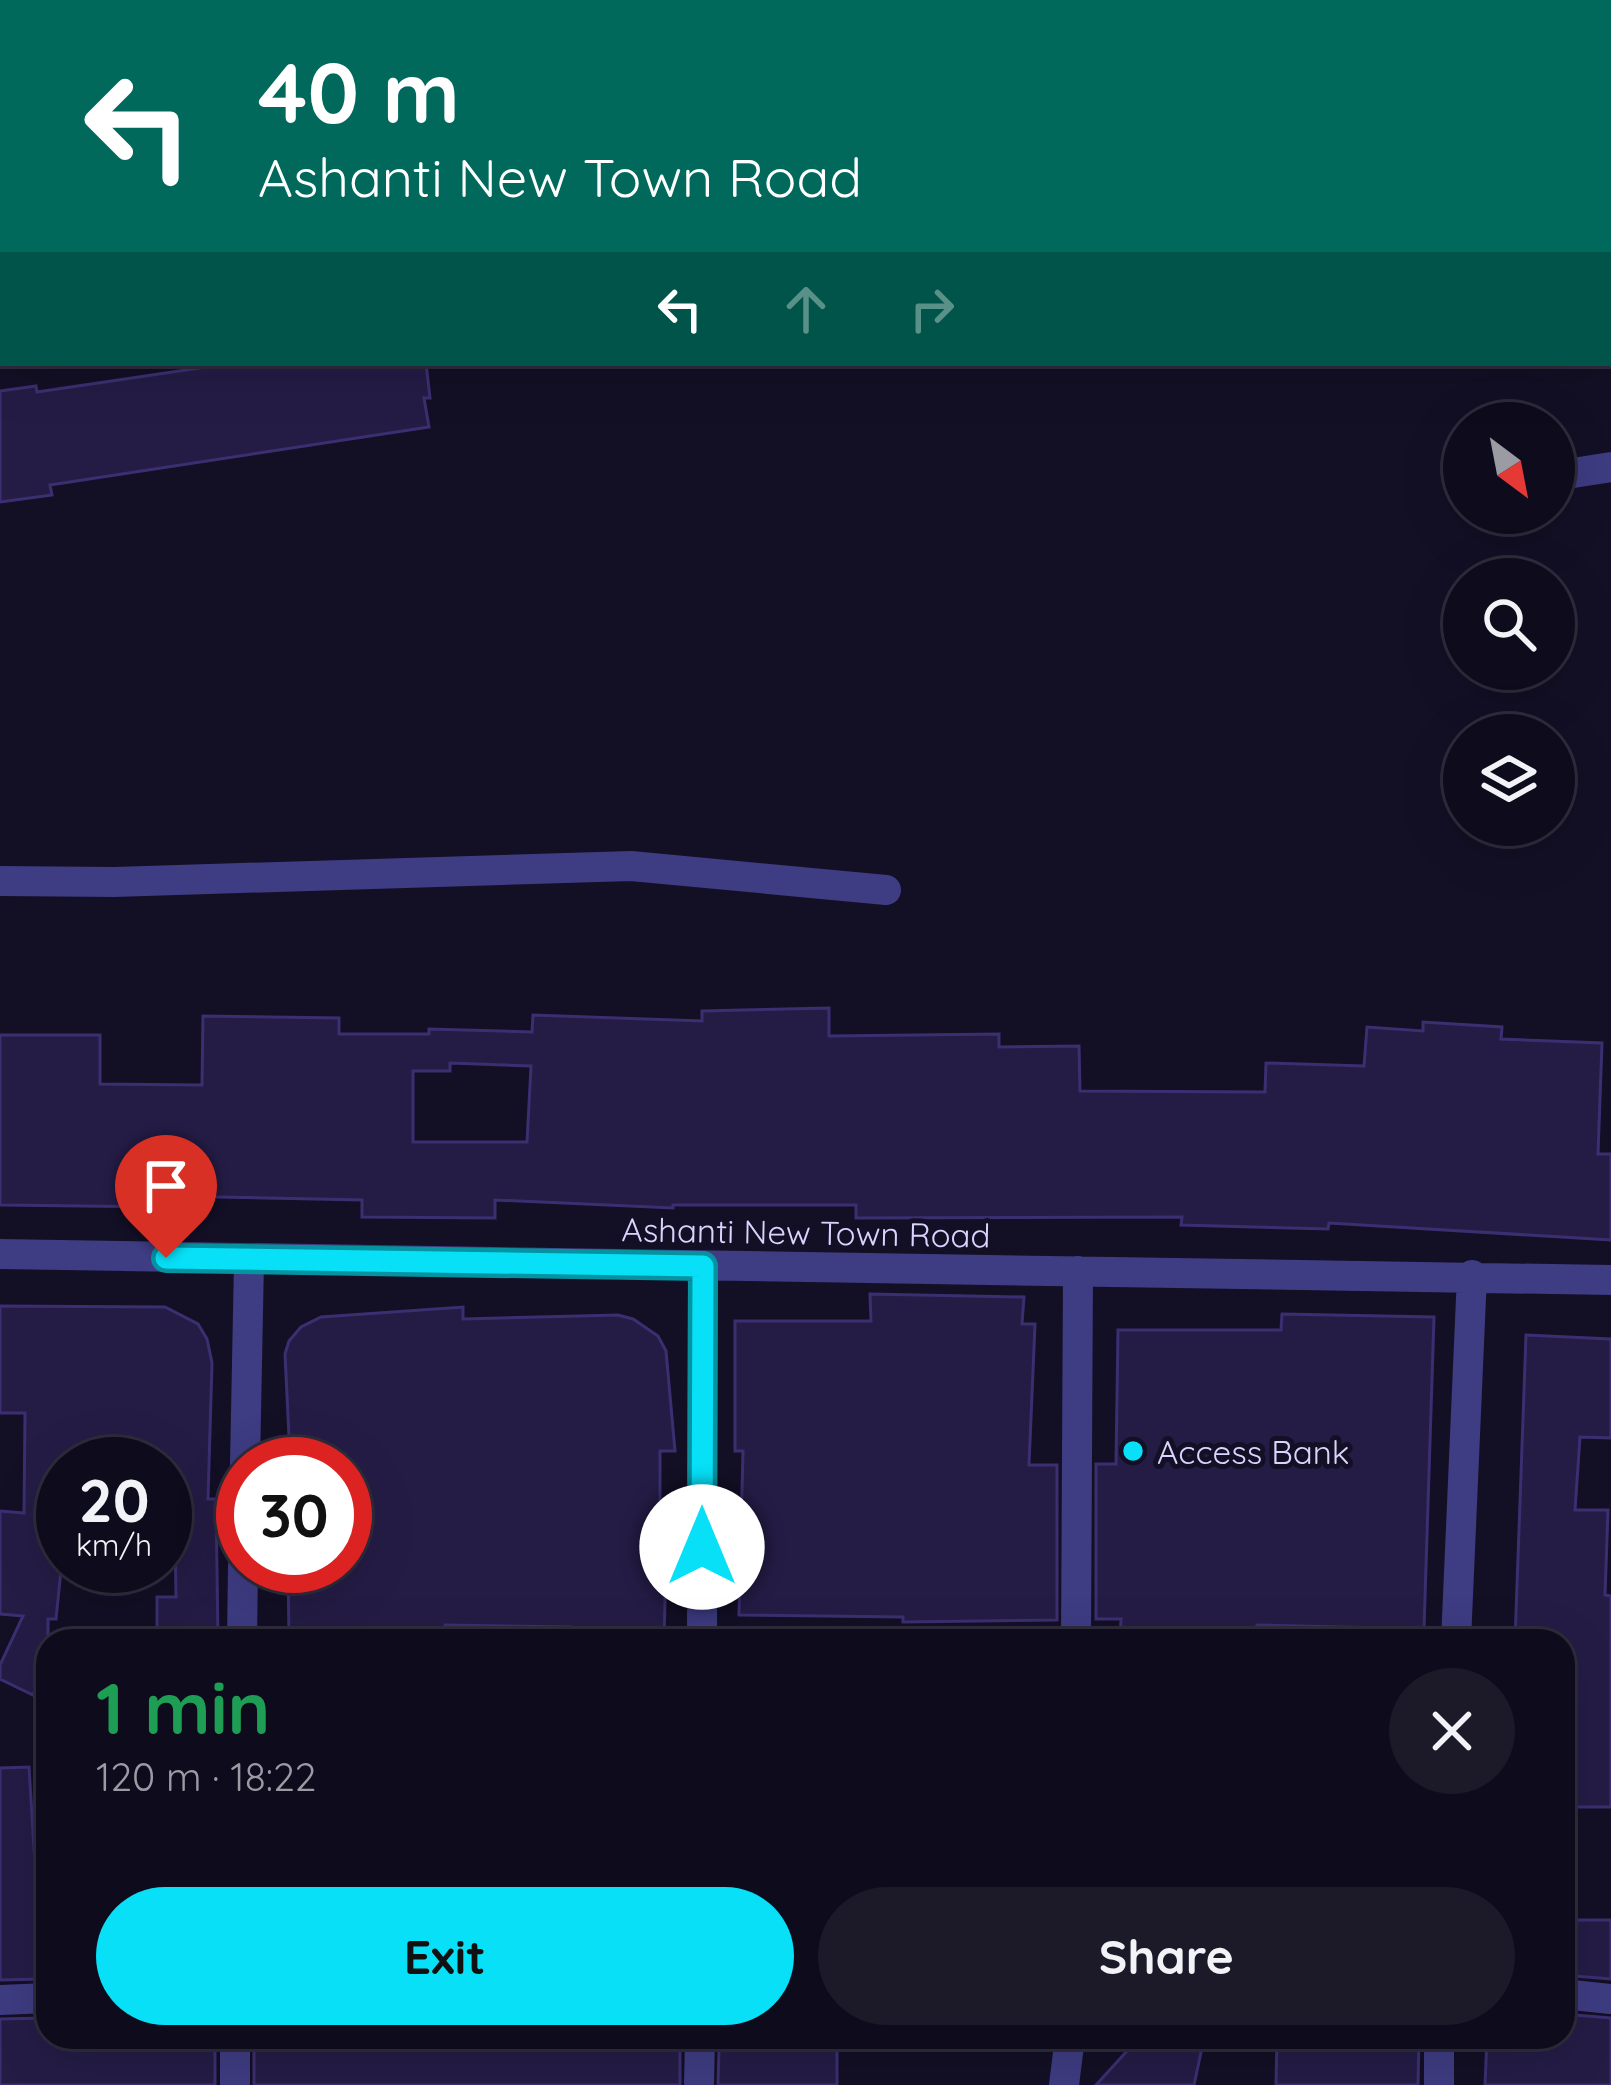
<!DOCTYPE html>
<meta charset="utf-8">
<style>
:root{--surface:#0e0b1c;--page:#1c1929;--text:#f1f3f6;--muted:#9b9ba3;--line:#2e2b3b;--accent:#07e0f7}
body{margin:0;font-family:Quicksand,sans-serif;background:var(--page);color:var(--text);height:100vh;display:flex;flex-direction:column;font-size:45px;white-space:nowrap}
*{box-sizing:border-box;margin:0}
p{font-size:39px;color:var(--muted)}
.icon{flex:none;width:66px;height:66px;fill:none;stroke:currentColor;stroke-width:2;stroke-linecap:round;stroke-linejoin:round}
.map{position:relative;flex:1;overflow:hidden}
.drawer{position:absolute;left:36px;top:1629px;width:1539px;height:420px;display:flex;flex-direction:column;background:var(--surface);border-radius:36px;box-shadow:0 12px 48px #0002,0 0 0 3px var(--line)}
.drawer>*{flex:none}
.hud{position:absolute;left:0px;top:0px;width:1611px;height:366px;box-shadow:0 12px 48px #0002,0 0 0 3px var(--line);background:#00695c;color:#fff;overflow:hidden}
.needle{width:78px;rotate:148deg}
.buttons{position:absolute;left:1443px;top:402px;display:grid;gap:24px}
.buttons a{display:grid;place-items:center;width:132px;height:132px;border-radius:50%;background:var(--surface);box-shadow:0 12px 48px #0002,0 0 0 3px var(--line);font-size:60px}
.speed{position:absolute;left:36px;top:1437px;display:flex;gap:24px;font-size:60px;font-weight:700;text-align:center}
.speed>*{display:grid;place-content:center;width:156px;height:156px;border-radius:50%;background:var(--surface);box-shadow:0 12px 48px #0002,0 0 0 3px var(--line);line-height:1}
.speed small{font-size:30px;font-weight:400}
.speed .limit{border:18px solid #d22;background:#fff;color:#111}
.pin{position:absolute;display:grid;place-items:center;width:102px;height:102px;color:#fff;margin:-123px -51px;border-radius:50% 50% 50% 0;rotate:-45deg;box-shadow:0 0 12px #0007}
.pin .icon{rotate:45deg}
.me{position:absolute;width:132px;margin:-66px;rotate:0deg;stroke-linejoin:round;filter:drop-shadow(0 0 9px #0008)}
.turn{display:flex;align-items:center;gap:42px;height:252px;padding:0 60px;font-size:54px}
.turn .icon{width:156px;height:156px;stroke-width:2.5}
.turn b{display:block;font-size:84px;line-height:102px}
.lanes{display:flex;align-items:center;height:114px;padding:0 60px;background:#0003;justify-content:center;gap:60px;direction:ltr}
.lanes .off{opacity:.35}
.round{display:grid;place-items:center;flex:none;width:126px;height:126px;border-radius:63px;background:var(--page)}
.summary{display:flex;align-items:center;justify-content:space-between;height:204px;padding:0 60px}
h1{font-size:72px;font-weight:700;line-height:90px;color:#1e9e55}
.primary-button{display:flex;gap:24px;margin-top:auto;padding:24px 60px}
.primary-button a{flex:1;height:138px;border-radius:72px;background:var(--accent);color:#111;font-size:48px;font-weight:700;line-height:138px;text-align:center}
.primary-button a+a{background:var(--page);color:var(--text)}
.map>svg:first-child{display:block}
.building{fill:#241c45;stroke:#3c2f71;stroke-width:3;fill-rule:evenodd}
.lines{fill:none;stroke-linecap:round;stroke-linejoin:round}
.minor{stroke:#3e3c82;stroke-width:30}
.route-casing{stroke:#0592a1;stroke-width:30}
.route{stroke:#07e0f7;stroke-width:21}
.poi-dot{fill:#07e0f7;stroke:#130f25;stroke-width:4.5}
.labels{text-anchor:middle;dominant-baseline:central;stroke-width:10;stroke-linejoin:round;paint-order:stroke}
.street-label{font-size:33px;fill:#d9d4fe;stroke:#130f25}
.poi-label{font-size:33px;fill:#d9d4fe;stroke:#130f25;text-anchor:start}
</style>
<div class="map">
<svg width="1611" height="2085" viewBox="0 0 1611 2085">
<rect width="100%" height="100%" fill="#130f25"/>
<path class="building" d="M 233,363 L 426,363 L 430,398 L 424,398 L 429,427 L 50,485 L 52,495 L 0,502 L 0,391 L 36,386 L 37,392 Z
M 829,1008 L 829,1036 L 999,1034 L 999,1047 L 1079,1046 L 1080,1091 L 1265,1092 L 1266,1063 L 1364,1066 L 1367,1027 L 1423,1031 L 1423,1022 L 1502,1027 L 1501,1039 L 1602,1043 L 1598,1154 L 1611,1154 L 1611,1240 L 1329,1223 L 1328,1229 L 1181,1225 L 1182,1217 L 856,1218 L 856,1205 L 673,1205 L 673,1208 L 495,1200 L 495,1218 L 362,1217 L 362,1200 L 164,1196 L 164,1207 L 0,1205 L 0,1035 L 100,1035 L 100,1084 L 202,1085 L 203,1016 L 339,1018 L 339,1034 L 429,1034 L 429,1029 L 532,1032 L 533,1015 L 702,1021 L 702,1011 ZM 450,1063 L 531,1066 L 527,1142 L 413,1142 L 413,1071 L 450,1071 Z
M 870,1294 L 1024,1297 L 1022,1324 L 1035,1324 L 1029,1465 L 1057,1465 L 1057,1620 L 903,1622 L 903,1617 L 739,1615 L 743,1451 L 735,1451 L 735,1321 L 871,1321 Z
M 0,1306 L 165,1307 L 198,1324 L 207,1339 L 212,1363 L 208,1499 L 216,1499 L 218,1641 L 157,1641 L 157,1597 L 176,1597 L 174,1473 L 165,1472 L 165,1464 L 63,1464 L 63,1551 L 56,1619 L 48,1619 L 48,1663 L 33,1695 L 0,1679 L 0,1665 L 23,1616 L 0,1614 L 0,1511 L 24,1513 L 25,1413 L 0,1413 Z
M 463,1307 L 463,1319 L 618,1315 L 633,1319 L 658,1336 L 666,1351 L 675,1451 L 660,1451 L 660,1559 L 666,1559 L 664,1641 L 571,1641 L 571,1627 L 445,1625 L 444,1641 L 289,1641 L 288,1566 L 345,1566 L 345,1454 L 290,1458 L 285,1354 L 289,1341 L 301,1327 L 321,1317 Z
M 1282,1314 L 1434,1317 L 1424,1629 L 1257,1625 L 1256,1641 L 1120,1641 L 1121,1619 L 1096,1619 L 1096,1464 L 1116,1464 L 1118,1330 L 1281,1330 Z
M 1526,1335 L 1611,1339 L 1611,1438 L 1580,1437 L 1575,1510 L 1608,1510 L 1605,1595 L 1611,1596 L 1611,1807 L 1563,1807 L 1563,1641 L 1515,1641 Z
M 29,1767 L 42,1979 L 0,1980 L 0,1768 Z
M 1563,1920 L 1611,1920 L 1611,1979 L 1563,1975 Z
M 1563,2014 L 1611,2018 L 1611,2085 L 1485,2085 L 1487,2037 L 1563,2037 Z
M 44,2018 L 48,2037 L 215,2037 L 215,2085 L 0,2085 L 0,2019 Z
M 254,2037 L 661,2037 L 662,2050 L 680,2050 L 680,2085 L 254,2085 Z
M 1172,2037 L 1203,2043 L 1194,2085 L 1096,2085 L 1138,2039 Z
M 1277,2037 L 1419,2037 L 1418,2085 L 1276,2085 Z
M 837,2049 L 837,2085 L 718,2085 L 719,2050 Z"/>
<g class="lines">
<path class="minor" d="M 1554,476 L 1611,467
M 0,881 L 114,882 L 631,866 L 886,890
M 0,1254 L 1611,1280
M 245,1464 L 249,1261
M 242,1641 L 243,1566
M 702,1641 L 703,1266
M 1076,1641 L 1078,1271
M 1456,1641 L 1472,1275
M 1563,1994 L 1611,1999
M 0,2000 L 48,1998
M 235,2085 L 235,2037
M 699,2085 L 700,2037
M 1064,2085 L 1070,2037
M 1439,2085 L 1439,2037"/>
</g>
<g class="lines">
<g class="route-casing">
<path id="route" d="M 166,1258 L 703,1266 L 702,1547"/>
</g>
<use href="#route" class="route"/>
</g>
<circle class="poi-dot" cx="1133" cy="1451" r="12"/>
<g class="labels">
<g class="street-label">
<text transform="translate(806 1232) rotate(1)">Ashanti New Town Road</text>
</g>
<g class="poi-label">
<text x="1157" y="1451">Access Bank</text>
</g>
</g>
</svg>
<div class="buttons">
<a><svg class="needle" viewBox="-14 -14 28 28"><path d="M0-13l5 13h-10z" fill="#e53935"/><path d="M0 13l5-13h-10z" fill="#9b9ba3"/></svg></a>
<a><svg class="icon" aria-label="search" viewBox="0 0 24 24"><circle cx="10" cy="10" r="6"/><path d="M15 15l6 6"/></svg></a>
<a><svg class="icon" aria-label="layers" viewBox="0 0 24 24"><path d="M12 4l9 5-9 5-9-5zM3 14l9 5 9-5"/></svg></a>
</div>
<div class="speed"><div>20<small>km/h</small></div><div class="limit">30</div></div>
<div class="pin" style="left:166px;top:1258px;background:#d93025"><svg class="icon" aria-label="arrive" viewBox="0 0 24 24"><path d="M6 21V4h12l-3 4 3 4H6"/></svg></div>
<svg class="me" style="left:702px;top:1547px" viewBox="-20 -20 40 40"><circle r="19" fill="#fff"/><path d="M0-13L10 11 0 6-10 11z" fill="#07e0f7"/></svg>
<div class="hud">
<div class="turn"><svg class="icon" aria-label="left" viewBox="0 0 24 24"><path d="M17 20v-9H6M10 6l-5 5 5 5"/></svg><div><b>40 m</b>Ashanti New Town Road</div></div>
<div class="lanes"><svg class="icon" aria-label="left" viewBox="0 0 24 24"><path d="M17 20v-9H6M10 6l-5 5 5 5"/></svg><svg class="icon off" aria-label="ahead" viewBox="0 0 24 24"><path d="M12 20V5M6 11l6-6 6 6"/></svg><svg class="icon off" aria-label="right" viewBox="0 0 24 24"><path d="M7 20v-9h11M14 6l5 5-5 5"/></svg></div>
</div>
<section class="drawer">
<div class="summary"><div><h1>1 min</h1><p>120 m · 18:22</p></div><a class="round"><svg class="icon" aria-label="close" viewBox="0 0 24 24"><path d="M6 6l12 12M18 6L6 18"/></svg></a></div>
<div class="primary-button"><a>Exit</a><a>Share</a></div>
</section>
</div>
